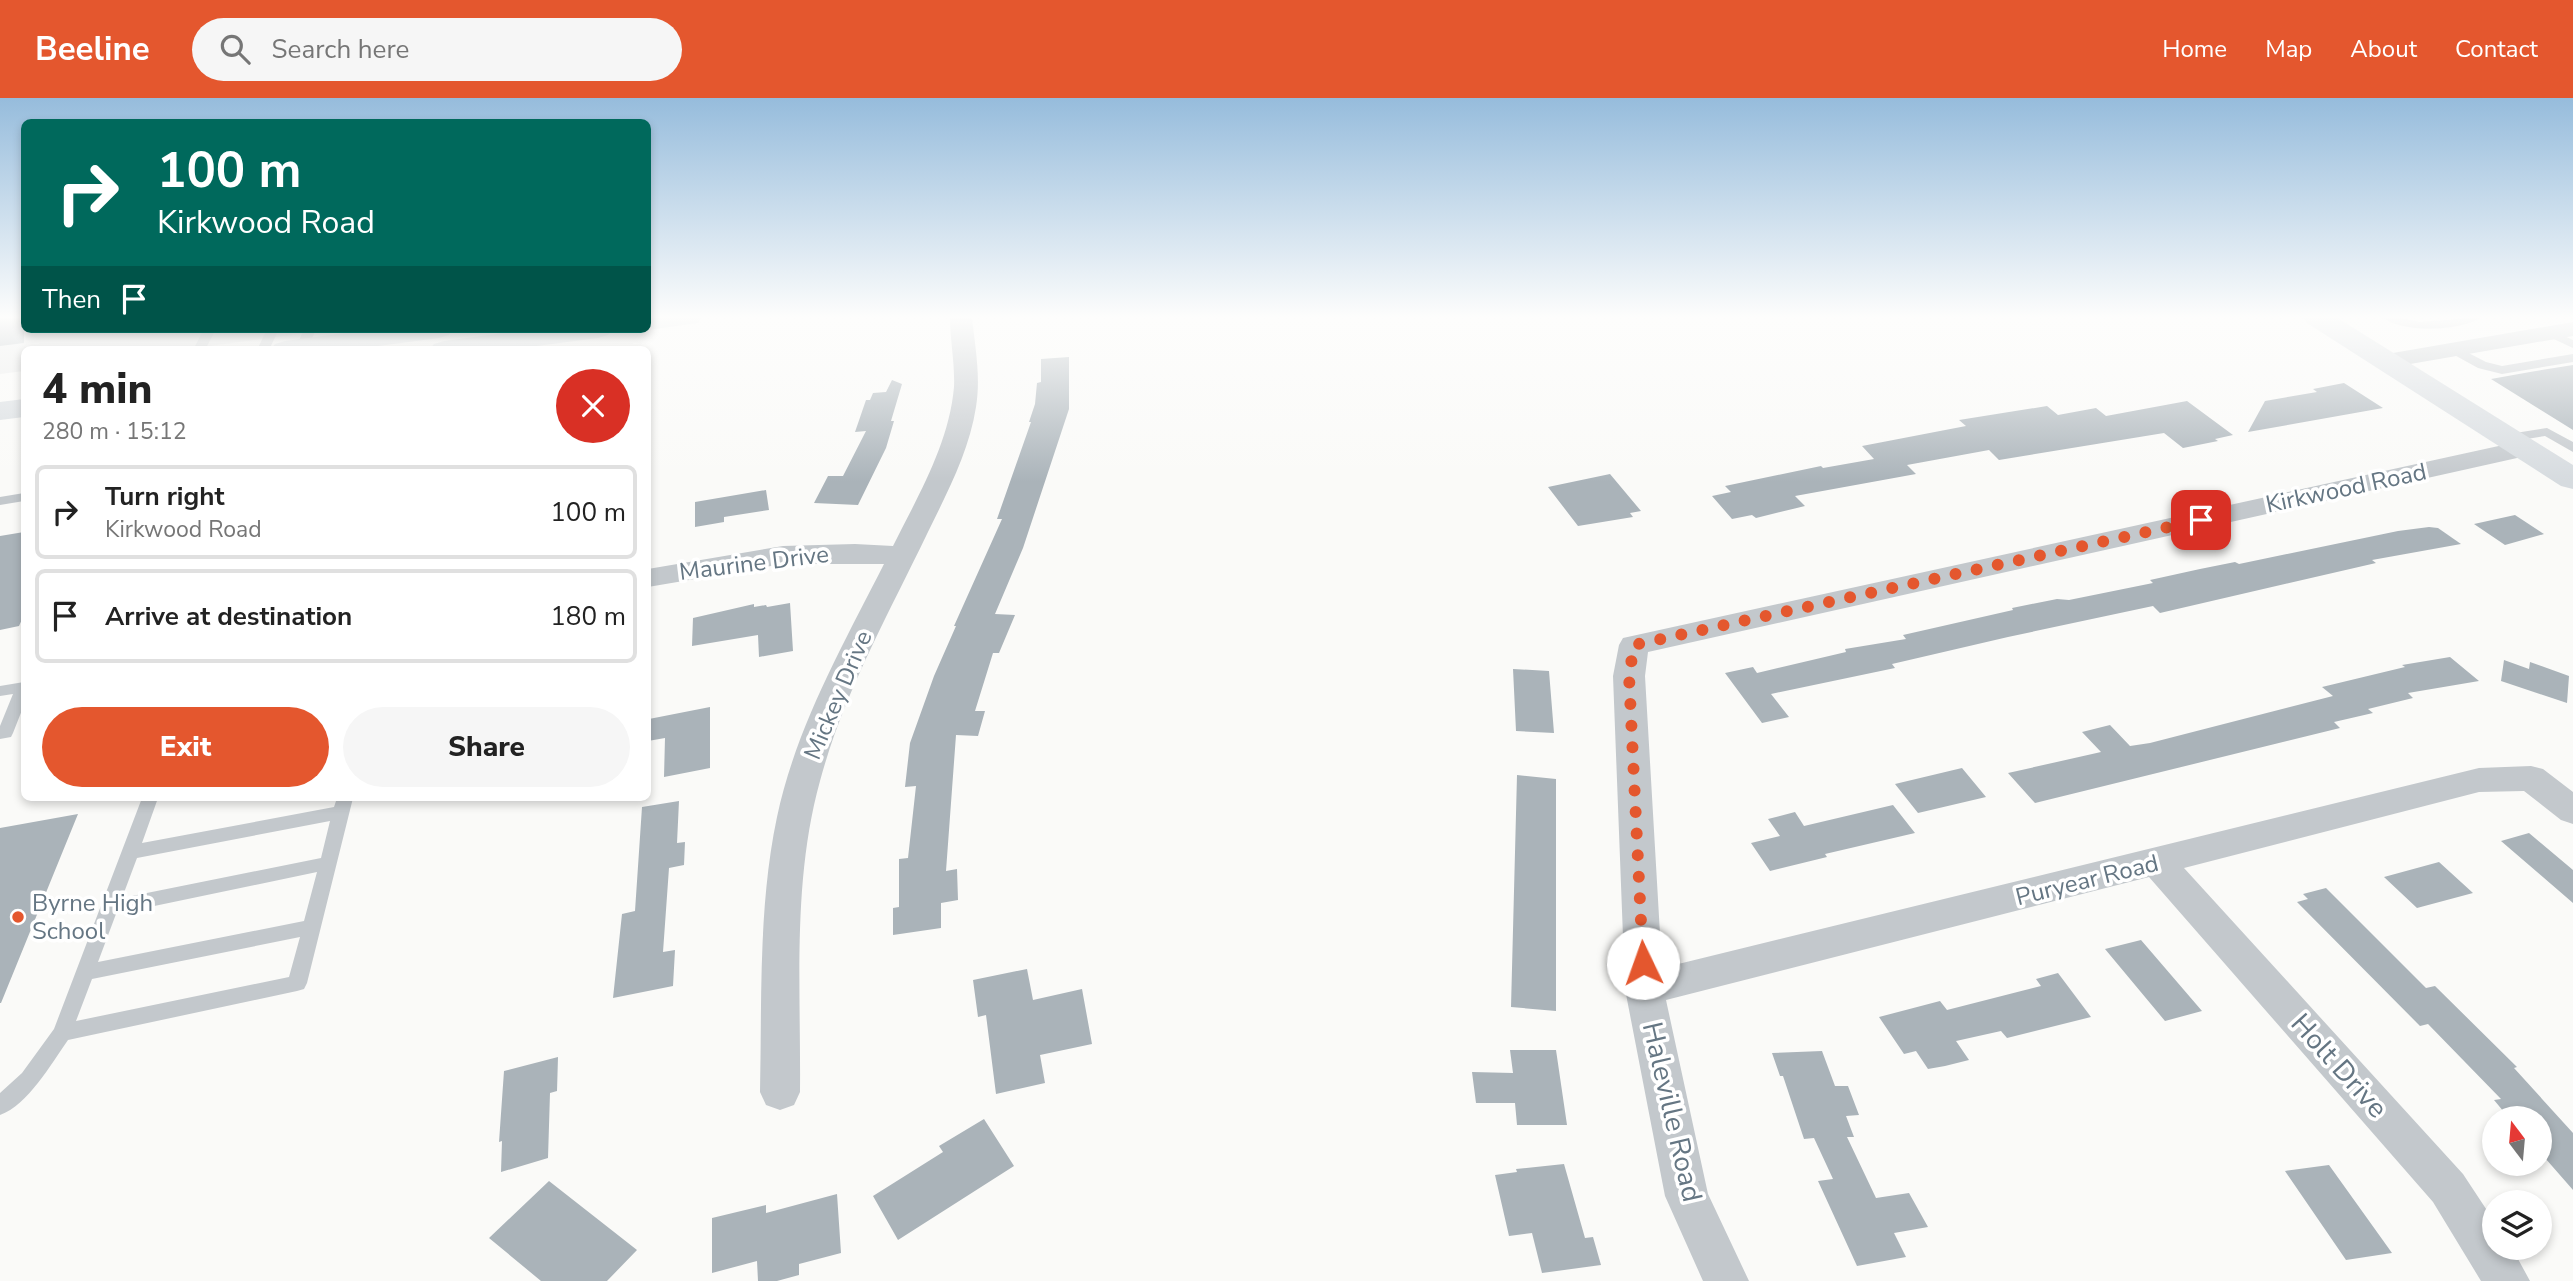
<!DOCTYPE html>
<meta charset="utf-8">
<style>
:root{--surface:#fff;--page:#f6f6f6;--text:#222;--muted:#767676;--line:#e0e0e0;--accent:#e4572e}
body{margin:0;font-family:"Nunito Sans",sans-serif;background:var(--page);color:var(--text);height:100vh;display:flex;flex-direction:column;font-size:26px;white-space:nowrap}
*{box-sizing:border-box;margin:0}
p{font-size:23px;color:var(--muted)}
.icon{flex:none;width:38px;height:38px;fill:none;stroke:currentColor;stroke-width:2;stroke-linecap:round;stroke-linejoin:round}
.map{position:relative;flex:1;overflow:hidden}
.side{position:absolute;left:21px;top:248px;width:630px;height:455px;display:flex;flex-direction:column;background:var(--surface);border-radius:10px;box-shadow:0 4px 10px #0003}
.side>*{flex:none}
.banner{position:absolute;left:21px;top:21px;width:630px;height:214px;border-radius:10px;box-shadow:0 4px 10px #0003;background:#00695c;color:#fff;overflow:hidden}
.needle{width:46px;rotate:344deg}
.controls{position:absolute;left:2482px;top:1008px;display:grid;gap:14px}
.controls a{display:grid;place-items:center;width:70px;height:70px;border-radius:50%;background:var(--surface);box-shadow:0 4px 10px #0003;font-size:35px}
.pin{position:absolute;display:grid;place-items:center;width:60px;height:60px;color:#fff;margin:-30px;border-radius:14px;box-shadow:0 4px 10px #0006}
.me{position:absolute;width:77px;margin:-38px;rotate:357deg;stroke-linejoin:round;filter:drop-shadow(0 0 5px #0008)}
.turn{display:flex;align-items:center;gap:24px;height:147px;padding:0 21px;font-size:32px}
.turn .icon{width:91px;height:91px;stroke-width:2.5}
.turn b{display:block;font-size:49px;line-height:60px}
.then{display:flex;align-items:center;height:66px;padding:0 21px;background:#0003;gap:14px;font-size:26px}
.round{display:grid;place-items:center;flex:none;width:74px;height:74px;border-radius:37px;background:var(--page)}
.overview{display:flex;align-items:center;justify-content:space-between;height:119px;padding:0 21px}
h1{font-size:42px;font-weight:800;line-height:52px}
.button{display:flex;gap:14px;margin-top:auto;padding:14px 21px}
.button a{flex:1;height:80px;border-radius:42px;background:var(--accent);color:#fff;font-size:28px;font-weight:800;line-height:80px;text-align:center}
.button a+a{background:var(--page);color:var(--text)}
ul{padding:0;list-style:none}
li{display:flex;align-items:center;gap:21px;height:94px;margin:0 14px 10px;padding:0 7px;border:4px solid var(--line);border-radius:10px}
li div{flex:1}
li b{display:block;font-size:26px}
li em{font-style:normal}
header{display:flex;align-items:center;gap:42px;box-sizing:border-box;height:98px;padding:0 35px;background:var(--accent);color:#fff}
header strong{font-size:33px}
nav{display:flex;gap:38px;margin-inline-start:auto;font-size:24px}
.search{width:490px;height:63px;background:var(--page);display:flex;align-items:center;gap:18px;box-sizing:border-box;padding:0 24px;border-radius:38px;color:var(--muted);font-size:26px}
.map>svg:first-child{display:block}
.built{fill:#e8e9e9}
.building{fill:#aab3b9}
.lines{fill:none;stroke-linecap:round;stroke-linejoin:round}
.lane{fill:#c3c8cc;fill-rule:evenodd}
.street{fill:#c3c8cc;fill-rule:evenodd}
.secondary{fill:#d6dbdf;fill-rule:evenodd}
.primary{fill:#d6dbdf;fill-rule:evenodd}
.route{stroke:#e4572e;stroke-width:12;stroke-dasharray:0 21.6}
.poi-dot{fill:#e4572e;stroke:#fff;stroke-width:2.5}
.labels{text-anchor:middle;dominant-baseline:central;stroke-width:7;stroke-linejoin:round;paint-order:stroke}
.street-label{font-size:24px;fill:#657683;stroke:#fff}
.poi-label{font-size:24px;fill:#657683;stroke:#fff;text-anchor:start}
.near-street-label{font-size:28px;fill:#657683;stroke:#fff}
</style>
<header>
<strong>Beeline</strong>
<div class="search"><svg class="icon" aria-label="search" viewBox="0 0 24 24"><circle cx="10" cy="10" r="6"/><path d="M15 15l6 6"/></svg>Search here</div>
<nav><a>Home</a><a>Map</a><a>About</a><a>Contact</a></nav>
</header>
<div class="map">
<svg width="2573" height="1183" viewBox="0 0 2573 1183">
<rect width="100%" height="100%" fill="#fafaf8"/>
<path class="built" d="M 0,219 L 24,219 L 24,231 L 337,231 L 180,252 L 24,252 L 24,273 L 0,276 Z"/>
<path class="building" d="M 0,219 L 24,219 L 24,245 L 0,248 Z
M 1069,259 L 1069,311 L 1023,450 L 995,516 L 1015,517 L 999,555 L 993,555 L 975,613 L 985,613 L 978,638 L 956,637 L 946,773 L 957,771 L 958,802 L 941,805 L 941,830 L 893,837 L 893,810 L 899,809 L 899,761 L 908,760 L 916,688 L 905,689 L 910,645 L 934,578 L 956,528 L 954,528 L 1002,421 L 997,421 L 1031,324 L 1029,324 L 1035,306 L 1037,285 L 1041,284 L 1041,261 Z
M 2573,267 L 2573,332 L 2491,281 L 2530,274 Z
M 892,282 L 902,286 L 891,323 L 894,323 L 886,350 L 858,407 L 814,405 L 828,378 L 843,378 L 866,333 L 855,334 L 866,302 L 870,302 L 873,295 L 886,294 Z
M 2344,285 L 2383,310 L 2248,334 L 2265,303 L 2317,294 L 2313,291 Z
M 2187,303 L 2233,337 L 2215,341 L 2218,343 L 2183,350 L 2164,335 L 1999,362 L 1989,352 L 1907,367 L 1916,376 L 1795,398 L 1805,408 L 1756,420 L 1752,417 L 1732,421 L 1712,398 L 1731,394 L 1725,388 L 1821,368 L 1823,370 L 1874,361 L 1862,348 L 1966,328 L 1959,322 L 2047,308 L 2058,317 L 2096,310 L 2106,318 Z
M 1610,376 L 1641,413 L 1630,415 L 1633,419 L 1578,428 L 1548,389 Z
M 766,392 L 769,412 L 724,419 L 724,424 L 695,429 L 695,404 Z
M 2515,417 L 2544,436 L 2505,447 L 2474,426 Z
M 2429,429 L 2438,430 L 2461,446 L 2372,462 L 2376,465 L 2160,515 L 2153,508 L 2008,539 L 1892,566 L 1895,570 L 1771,596 L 1789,619 L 1762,625 L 1725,575 L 1753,569 L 1757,575 L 1846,554 L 1845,551 L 1906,541 L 1903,537 L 2013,512 L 2012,510 L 2057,501 L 2069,502 L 2153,485 L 2150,482 L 2200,471 L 2235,464 L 2239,466 L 2398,433 Z
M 24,434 L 24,517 L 19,528 L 0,532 L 0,438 Z
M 790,505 L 793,553 L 759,559 L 758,537 L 692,548 L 693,520 L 754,506 L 754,509 L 766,507 L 767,509 Z
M 2450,559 L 2479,583 L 2408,595 L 2413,600 L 2368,611 L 2373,615 L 2334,624 L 2340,630 L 2035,705 L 2008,675 L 2101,654 L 2082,634 L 2110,627 L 2130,648 L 2150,645 L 2333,598 L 2322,589 L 2405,569 L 2402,567 Z
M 2504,562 L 2529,571 L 2530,564 L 2569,578 L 2567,605 L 2501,583 Z
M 1513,571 L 1549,573 L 1554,635 L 1516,633 Z
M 710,609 L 710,670 L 664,679 L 665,640 L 648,643 L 649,621 Z
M 1962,670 L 1986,699 L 1918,715 L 1895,686 Z
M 1517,677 L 1556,681 L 1556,913 L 1511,909 Z
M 679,703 L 677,745 L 685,744 L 684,767 L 669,770 L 663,854 L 675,852 L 673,888 L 613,900 L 622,816 L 635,813 L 642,709 Z
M 1893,707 L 1915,735 L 1825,756 L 1827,759 L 1770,773 L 1751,745 L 1780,738 L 1768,721 L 1795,714 L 1804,728 Z
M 78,716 L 1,905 L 0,905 L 0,730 Z
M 2529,735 L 2573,772 L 2573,805 L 2501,743 Z
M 2439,764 L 2473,795 L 2417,810 L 2384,779 Z
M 2326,790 L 2426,890 L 2435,888 L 2517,969 L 2514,970 L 2573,1035 L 2573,1092 L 2539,1053 L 2539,1020 L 2509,1020 L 2494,1002 L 2501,1001 L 2428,926 L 2420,928 L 2297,804 L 2308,801 L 2303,796 Z
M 2141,842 L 2202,913 L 2165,923 L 2105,851 Z
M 1027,871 L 1033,902 L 1082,891 L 1092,946 L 1040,957 L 1045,985 L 996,996 L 986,917 L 978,919 L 973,882 Z
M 2058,875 L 2091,919 L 2007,940 L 2001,933 L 1956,943 L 1969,962 L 1945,968 L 1928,971 L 1916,953 L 1904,956 L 1879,919 L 1940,903 L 1947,912 L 2041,888 L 2036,881 Z
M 1510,952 L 1556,952 L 1567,1027 L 1517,1027 L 1515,1005 L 1476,1005 L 1472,974 L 1513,975 Z
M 1822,953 L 1835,988 L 1848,988 L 1859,1017 L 1846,1018 L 1854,1039 L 1847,1039 L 1876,1100 L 1909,1095 L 1928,1129 L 1894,1135 L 1906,1159 L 1857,1168 L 1818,1083 L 1833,1081 L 1814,1040 L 1804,1041 L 1783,978 L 1780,978 L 1772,955 Z
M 558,959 L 557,993 L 550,995 L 548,1060 L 501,1074 L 502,1043 L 499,1044 L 504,973 Z
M 984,1021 L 1014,1068 L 898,1142 L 873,1098 L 943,1054 L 939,1048 Z
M 1564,1066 L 1585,1140 L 1593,1139 L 1601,1167 L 1542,1175 L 1532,1135 L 1509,1138 L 1495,1077 L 1517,1074 L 1516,1071 Z
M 2329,1067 L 2392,1155 L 2346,1162 L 2285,1073 Z
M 549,1083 L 637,1152 L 607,1183 L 541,1183 L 489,1140 Z
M 837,1096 L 841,1155 L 799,1166 L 799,1177 L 777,1183 L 758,1183 L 757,1163 L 712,1175 L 712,1120 L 766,1107 L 766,1115 Z"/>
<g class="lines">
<path class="lane" d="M 2382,219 L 2397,219 L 2420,224 L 2482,219 C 2462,233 2402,236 2382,219 Z
M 204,231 L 216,231 L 205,252 L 193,252 Z
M 267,231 L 279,231 L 269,252 L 257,252 Z
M 304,231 L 316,231 L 307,252 L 295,252 Z
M 2549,231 L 2573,242 L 2573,250 L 2545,237 L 2545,233 Z
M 2453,247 L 2486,264 L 2502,268 L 2573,256 L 2573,264 L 2502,276 L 2478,270 L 2449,254 L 2449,248 Z
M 2547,330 L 2573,344 L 2573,354 L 2545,338 L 2509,344 L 2503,340 L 2509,336 Z
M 24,395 L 24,403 L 0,407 L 0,399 Z
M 24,584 L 24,607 L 13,635 L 11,639 L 0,641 L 0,628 L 13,596 L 0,598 L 0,588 Z
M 142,700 L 158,700 L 142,745 L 334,709 L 337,700 L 353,700 L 307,885 L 304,891 L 297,893 L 68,942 C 51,966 28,1007 0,1017 L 0,995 L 22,975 L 54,931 ZM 330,723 L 321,760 L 122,800 L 137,760 ZM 317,774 L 304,823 L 98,864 L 116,816 ZM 300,839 L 289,879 L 76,923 L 92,881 Z"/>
<path class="street" d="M 950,219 L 972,219 C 975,249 981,278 976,309 C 969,354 947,395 927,436 C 888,517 843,597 820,683 C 792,784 801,891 800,994 L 794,1007 L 780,1012 L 766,1007 L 760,994 C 762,903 758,809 777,719 C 796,629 843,547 884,466 L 783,466 L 648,489 L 648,471 L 783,448 L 855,446 L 893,448 C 918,398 949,346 954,289 C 955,265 950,242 950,219 Z
M 2573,224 L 2573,238 L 2387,270 L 2379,268 L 2375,263 L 2379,258 L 2387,256 Z
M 2526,342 L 2535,344 L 2539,350 L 2535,356 L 1648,554 L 1645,578 L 1662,870 L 2479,670 L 2531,668 L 2543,671 L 2573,694 L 2573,726 L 2561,722 L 2524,693 L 2479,694 L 2184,770 L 2463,1076 L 2494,1123 L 2494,1150 L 2512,1150 L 2530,1183 L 2481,1183 L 2433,1104 L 2149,779 L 1666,902 L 1708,1096 L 1749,1183 L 1703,1183 L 1665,1098 L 1625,891 L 1613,578 L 1619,547 L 1623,540 Z"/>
<path class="secondary" d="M 2303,219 L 2336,219 L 2573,367 L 2573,391 L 2561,388 L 2307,225 Z"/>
<path class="primary" d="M 648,219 L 702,219 L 698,225 L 648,232 L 642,231 L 648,231 Z
M 376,231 L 453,231 L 449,237 L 439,240 L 348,252 L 270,252 L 275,246 L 285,243 Z
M 535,231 L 612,231 L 608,237 L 598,240 L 507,252 L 429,252 L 434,246 L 444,243 Z
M 24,301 L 24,319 L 0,322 L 0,304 Z"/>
</g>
<linearGradient id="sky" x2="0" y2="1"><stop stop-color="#96bcdc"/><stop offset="0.57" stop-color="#fdfdfc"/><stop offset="1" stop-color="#fdfdfc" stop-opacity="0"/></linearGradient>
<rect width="2573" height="384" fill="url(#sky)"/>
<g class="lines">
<path class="route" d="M 1643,865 L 1629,578 L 1634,547 L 2201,422"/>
</g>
<circle class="poi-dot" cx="18" cy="819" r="7"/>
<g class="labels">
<g class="street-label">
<text transform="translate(2346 390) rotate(-12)">Kirkwood Road</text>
<text transform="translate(754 465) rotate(-7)">Maurine Drive</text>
<text transform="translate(838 597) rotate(-67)">Mickey Drive</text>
<text transform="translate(2087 782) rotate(-14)">Puryear Road</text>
</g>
<g class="poi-label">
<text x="32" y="805">Byrne High<tspan x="32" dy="28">School</tspan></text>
</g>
<g class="near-street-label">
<text transform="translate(2339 968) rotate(48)">Holt Drive</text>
<text transform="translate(1672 1014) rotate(77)">Haleville Road</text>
</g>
</g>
</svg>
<div class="controls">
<a><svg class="needle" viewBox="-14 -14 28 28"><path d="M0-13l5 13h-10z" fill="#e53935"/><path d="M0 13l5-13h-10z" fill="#767676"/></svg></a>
<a><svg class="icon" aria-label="layers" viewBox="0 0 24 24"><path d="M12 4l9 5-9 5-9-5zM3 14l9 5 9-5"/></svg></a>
</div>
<div class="pin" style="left:2201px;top:422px;background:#d93025"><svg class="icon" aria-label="arrive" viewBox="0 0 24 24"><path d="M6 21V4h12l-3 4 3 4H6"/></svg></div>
<svg class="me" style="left:1643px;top:865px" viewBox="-20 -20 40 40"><circle r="19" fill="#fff"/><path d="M0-13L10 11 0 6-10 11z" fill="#e4572e"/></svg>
<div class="banner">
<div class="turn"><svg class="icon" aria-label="right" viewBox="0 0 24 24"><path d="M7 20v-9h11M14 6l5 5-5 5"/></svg><div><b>100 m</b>Kirkwood Road</div></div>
<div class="then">Then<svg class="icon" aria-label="arrive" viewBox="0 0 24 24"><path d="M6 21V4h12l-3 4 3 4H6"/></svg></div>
</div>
<section class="side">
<div class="overview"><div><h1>4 min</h1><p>280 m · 15:12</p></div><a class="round" style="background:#d93025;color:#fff"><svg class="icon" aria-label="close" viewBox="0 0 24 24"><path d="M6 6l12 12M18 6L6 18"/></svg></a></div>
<ul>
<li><svg class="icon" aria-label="right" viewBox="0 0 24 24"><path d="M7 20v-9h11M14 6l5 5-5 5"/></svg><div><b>Turn right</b><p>Kirkwood Road</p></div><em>100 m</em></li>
<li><svg class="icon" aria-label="arrive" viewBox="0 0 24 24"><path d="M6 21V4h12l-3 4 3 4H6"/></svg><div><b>Arrive at destination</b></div><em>180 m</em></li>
</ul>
<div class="button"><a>Exit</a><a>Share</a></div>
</section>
</div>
